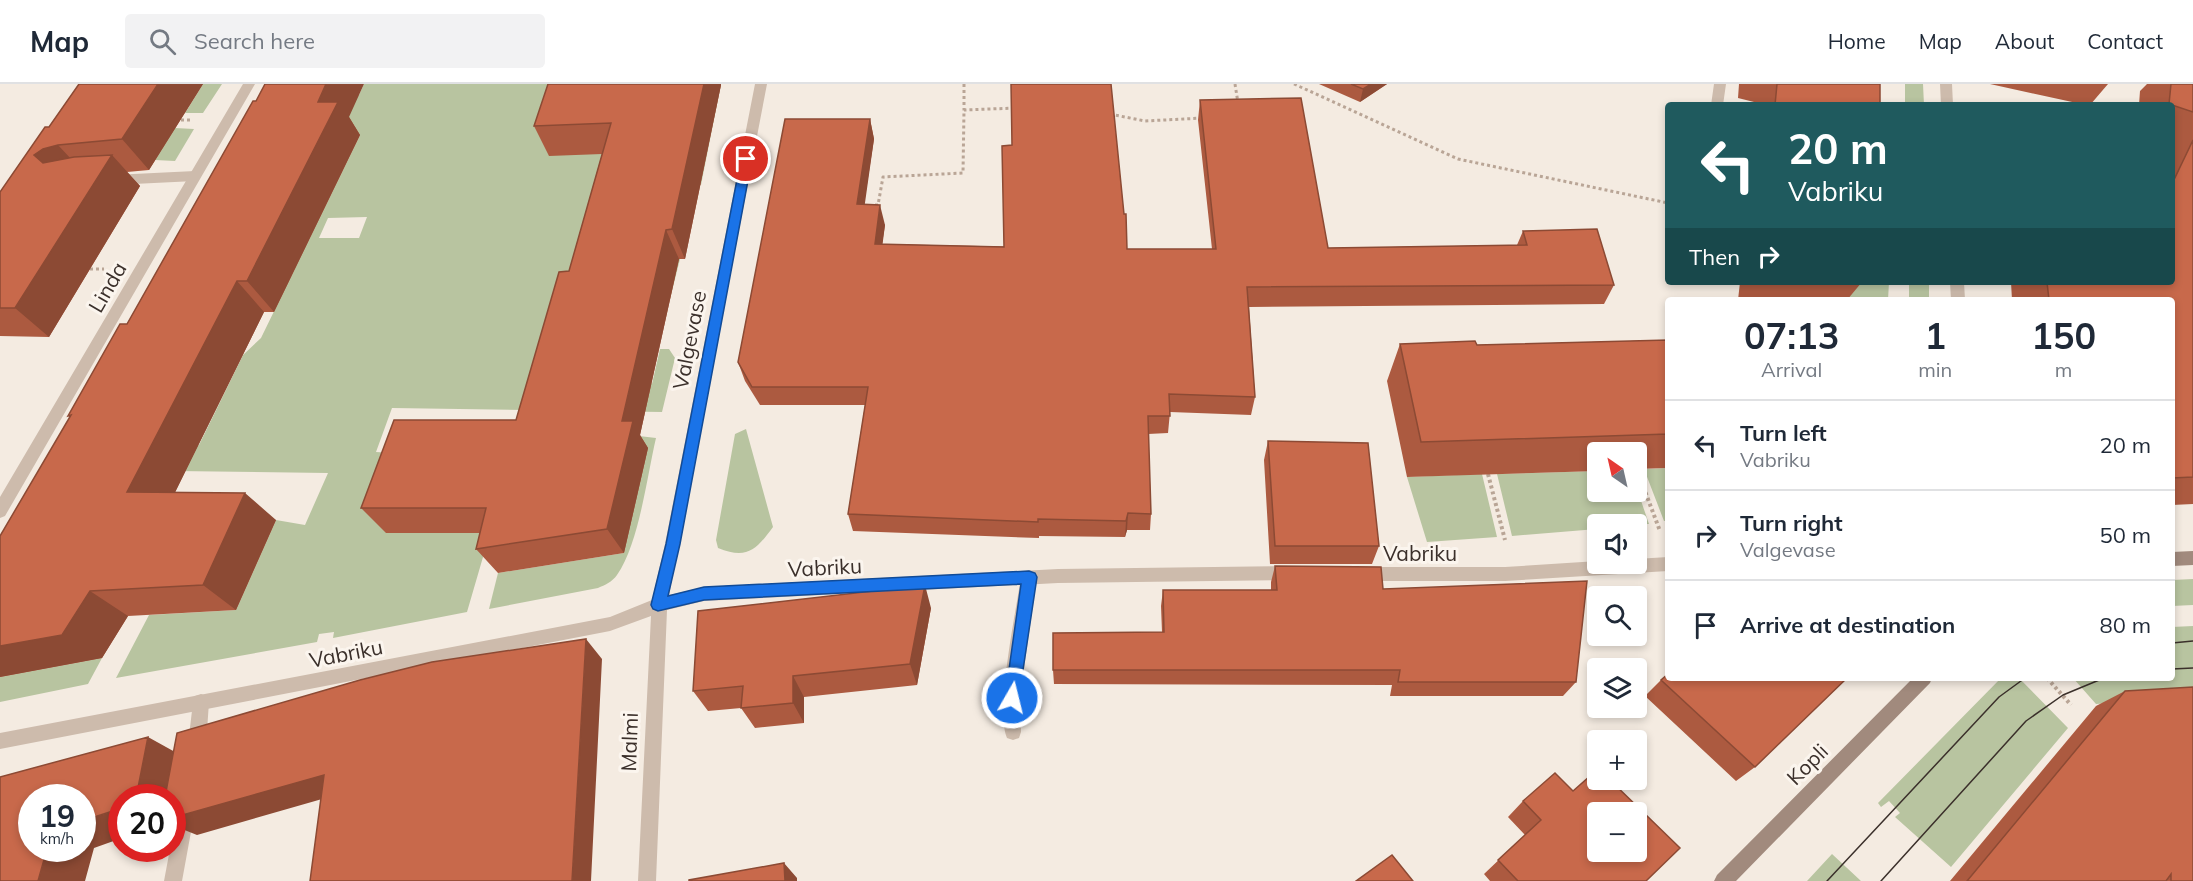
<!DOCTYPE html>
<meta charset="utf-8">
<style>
:root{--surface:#fff;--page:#f2f2f3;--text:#1f2937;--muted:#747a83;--line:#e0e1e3}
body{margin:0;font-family:Mulish,sans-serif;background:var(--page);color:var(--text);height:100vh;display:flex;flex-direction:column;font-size:22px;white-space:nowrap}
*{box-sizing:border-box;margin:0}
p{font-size:20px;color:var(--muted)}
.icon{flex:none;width:33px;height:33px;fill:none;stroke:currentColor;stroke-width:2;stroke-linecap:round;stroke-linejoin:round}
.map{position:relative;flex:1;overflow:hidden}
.drawer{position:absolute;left:1665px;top:213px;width:510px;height:384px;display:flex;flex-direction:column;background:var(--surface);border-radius:6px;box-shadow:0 3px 9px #0003}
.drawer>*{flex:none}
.hud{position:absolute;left:1665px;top:18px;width:510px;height:183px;border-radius:6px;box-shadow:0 3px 9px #0003;background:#1f5a5e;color:#fff;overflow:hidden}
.needle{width:39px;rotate:326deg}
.controls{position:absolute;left:1587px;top:358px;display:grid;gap:12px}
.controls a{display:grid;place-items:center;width:60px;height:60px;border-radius:6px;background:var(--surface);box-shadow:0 3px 9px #0003;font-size:30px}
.speed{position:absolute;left:18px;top:700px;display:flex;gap:12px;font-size:30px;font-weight:700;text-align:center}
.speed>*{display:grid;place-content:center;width:78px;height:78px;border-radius:50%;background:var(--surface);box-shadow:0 3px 9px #0003;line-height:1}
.speed small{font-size:15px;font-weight:400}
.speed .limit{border:9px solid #d22;background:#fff;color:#111}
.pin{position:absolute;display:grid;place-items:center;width:51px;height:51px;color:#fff;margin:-26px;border:3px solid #fff;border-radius:50%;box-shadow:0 2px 6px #0007}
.me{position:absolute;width:66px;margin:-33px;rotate:8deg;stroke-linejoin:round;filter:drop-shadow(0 0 4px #0008)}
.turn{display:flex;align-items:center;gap:21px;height:126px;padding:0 24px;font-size:27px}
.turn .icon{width:78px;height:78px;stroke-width:2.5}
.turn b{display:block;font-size:42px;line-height:51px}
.then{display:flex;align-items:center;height:57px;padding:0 24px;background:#0003;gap:12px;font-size:22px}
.eta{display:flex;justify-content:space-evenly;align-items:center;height:102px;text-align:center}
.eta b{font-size:36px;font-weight:700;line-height:42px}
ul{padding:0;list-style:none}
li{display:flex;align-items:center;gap:18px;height:90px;padding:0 24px;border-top:2px solid var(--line)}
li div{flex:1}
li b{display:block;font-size:22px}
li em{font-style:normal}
header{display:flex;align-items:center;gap:36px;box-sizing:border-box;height:84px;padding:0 30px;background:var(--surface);border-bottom:2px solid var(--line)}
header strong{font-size:28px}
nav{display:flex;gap:33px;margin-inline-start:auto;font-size:21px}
.search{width:420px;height:54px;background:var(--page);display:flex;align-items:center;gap:15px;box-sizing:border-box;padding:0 21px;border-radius:6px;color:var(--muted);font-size:22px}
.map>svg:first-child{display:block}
.green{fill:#b8c4a0;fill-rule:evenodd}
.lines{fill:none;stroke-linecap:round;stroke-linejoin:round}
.path-far1{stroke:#b9a596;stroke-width:3;stroke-dasharray:3 3;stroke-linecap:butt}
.path{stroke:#b9a596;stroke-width:4;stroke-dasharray:3 3;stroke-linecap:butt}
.lane{fill:#cdbbac;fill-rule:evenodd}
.street{fill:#cdbbac;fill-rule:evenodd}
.secondary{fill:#a18a7d;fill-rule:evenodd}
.tram{stroke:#3b302b;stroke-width:1.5}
.wall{fill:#ac5a40}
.shaded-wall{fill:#8c4a34}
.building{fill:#c8694b;stroke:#8c4a34;stroke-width:1.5;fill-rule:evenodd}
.route{fill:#1a73e8;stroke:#114b97;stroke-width:1.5}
.labels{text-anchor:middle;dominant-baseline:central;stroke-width:6;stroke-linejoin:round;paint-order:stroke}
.street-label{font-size:21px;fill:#3b302b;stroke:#fbf5ee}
</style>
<header>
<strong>Map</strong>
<div class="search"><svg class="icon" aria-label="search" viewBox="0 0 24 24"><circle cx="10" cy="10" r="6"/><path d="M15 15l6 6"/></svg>Search here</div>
<nav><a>Home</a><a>Map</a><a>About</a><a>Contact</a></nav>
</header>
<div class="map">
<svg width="2193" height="797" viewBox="0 0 2193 797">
<rect width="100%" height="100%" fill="#f4ebe1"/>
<path class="green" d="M 203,0 L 222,0 L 203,29 L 185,29 Z
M 364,0 L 721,0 L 701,101 L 616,103 L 680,175 L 670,215 L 575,217 L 652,300 L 660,265 L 669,265 L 675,274 L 662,328 L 392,324 L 376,368 L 414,370 L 490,449 L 467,528 L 333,554 L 334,548 L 319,550 L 317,558 L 116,594 L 149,531 L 236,526 L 276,436 L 305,441 L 328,389 L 94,386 L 199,361 L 243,271 L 261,254 L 360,51 L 277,50 L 359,11 ZM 367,133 L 359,154 L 319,154 L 328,134 Z
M 1905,0 L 1923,0 L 1924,21 L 1905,21 Z
M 175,44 L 194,45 L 175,77 L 155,76 Z
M 1847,198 L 1889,198 L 1888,216 L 1846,216 Z
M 1909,198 L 1929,198 L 1929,216 L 1909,216 Z
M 746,345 L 773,443 C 756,466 747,476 718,464 L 716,456 L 735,350 Z
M 639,352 L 656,354 C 647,392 639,460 617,491 C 612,498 605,501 598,504 L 489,525 L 498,489 L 624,469 Z
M 1668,384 L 1668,437 L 1664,437 L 1644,385 Z
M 1597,387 L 1598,408 L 1636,408 L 1637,405 L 1649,440 L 1598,441 L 1597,445 L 1512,452 L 1497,390 Z
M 1482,390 L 1497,453 L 1427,458 L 1407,393 Z
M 2193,495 L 2193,521 L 2172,522 L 2172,496 Z
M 2193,542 L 2193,613 L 2096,620 L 2073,594 L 2172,594 L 2172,543 Z
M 102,574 L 88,600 L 0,618 L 0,593 Z
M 2001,594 L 2019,594 L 2068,644 L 1951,783 L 1895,733 L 1900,729 L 1889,717 L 1881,723 L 1878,719 Z
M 1832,770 L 1861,797 L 1807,797 Z"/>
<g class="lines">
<path class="path-far1" d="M 964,0 L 964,26
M 1235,0 L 1238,19
M 1294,0 L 1458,75 L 1668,119
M 1110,30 L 1145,37 L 1203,34
M 181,36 L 191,36
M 875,121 L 878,121 L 883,93 L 963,89 L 964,26 L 1016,24
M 90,185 L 104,185"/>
<path class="path" d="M 1637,386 L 1660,447
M 1488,390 L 1505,456
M 2047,594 L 2071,621"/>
<path class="lane" d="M 1714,0 L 1726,0 L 1723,21 L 1711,21 Z
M 195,87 L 201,92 L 195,97 L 113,101 L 107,96 L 113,91 Z
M 1029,486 L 1035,488 L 1037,493 L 1020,613 L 1021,648 L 1019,654 L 1013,656 L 1007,654 C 995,627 1016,527 1021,493 L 1023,488 Z
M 201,610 L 207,612 L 209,618 L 206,661 L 203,667 L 197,669 L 191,667 L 188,661 L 193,618 L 195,612 Z
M 186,717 L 192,720 L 195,726 L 182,797 L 164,797 L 170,765 L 172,765 L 172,751 L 180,720 Z"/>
<path class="street" d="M 243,0 L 255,0 L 5,432 L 0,434 L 0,413 Z
M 755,0 L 767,0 L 669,511 L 704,503 L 1058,485 L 1293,482 L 1299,484 L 1301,489 L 1299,494 L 1293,496 L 1058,499 L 704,517 L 667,526 L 656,797 L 638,797 L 651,532 L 610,547 L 0,665 L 0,649 L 610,533 L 652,516 L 665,460 Z
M 1940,0 L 1952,0 L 1953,21 L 1941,21 Z
M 1950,198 L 1964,198 L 1965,216 L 1951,216 Z
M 1668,473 L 1668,487 L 1505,497 L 1362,497 L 1356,495 L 1354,490 L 1356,485 L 1362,483 L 1505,483 L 1598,477 L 1598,480 L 1636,480 L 1636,475 Z"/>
<path class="secondary" d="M 2193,467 L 2193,481 L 2172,482 L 2172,468 Z
M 1913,594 L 1932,594 L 1930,599 L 1736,797 L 1714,797 L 1717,791 Z"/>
<path class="tram" d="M 2172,559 L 2193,557
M 2172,585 L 2193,584
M 1827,797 L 1999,613 L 2025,594
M 1881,797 L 2026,637 L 2063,611 L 2104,594"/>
</g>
<path class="wall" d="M 79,0 L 203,0 L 149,86 L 127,88 L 140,102 L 49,253 L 0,252 L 0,108 L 49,43 Z
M 548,0 L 721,0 L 721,1 L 685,175 L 679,175 L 640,351 L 648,364 L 624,469 L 498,489 L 476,465 L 480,449 L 386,449 L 361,424 L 516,336 L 569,187 L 602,70 L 549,72 L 534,42 Z
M 1319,0 L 1387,0 L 1360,18 Z
M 1739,0 L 1880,0 L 1880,21 L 1754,21 L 1754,18 L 1738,14 Z
M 1990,0 L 2108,0 L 2090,21 L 2086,21 Z
M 2147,0 L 2193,0 L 2193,420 L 2172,421 L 2172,216 L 2012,216 L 2011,198 L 2172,198 L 2172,21 L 2139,21 L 2140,7 Z
M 1200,16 L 1328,164 L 1517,161 L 1523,147 L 1614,201 L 1604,220 L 1249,223 L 1255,313 L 1251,331 L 1170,328 L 1168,349 L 1148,350 L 1151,430 L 1150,446 L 1127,446 L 1125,453 L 1039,452 L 1039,454 L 853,447 L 848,430 L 865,321 L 760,321 L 745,297 L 738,278 L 870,35 L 874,55 L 864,120 L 885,141 L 882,160 L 1127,165 L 1212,165 L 1198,36 Z
M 256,17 L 349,33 L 360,51 L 274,228 L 264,228 L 175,408 L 276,436 L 236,526 L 128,532 L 102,574 L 0,593 L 70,333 L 68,332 L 127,240 Z
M 1740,198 L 1862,198 L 1847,216 L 1738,216 Z
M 1668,256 L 1668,384 L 1636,385 L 1636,369 L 1598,369 L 1598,387 L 1407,393 L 1387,297 L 1400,260 L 1477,261 Z
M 1268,357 L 1379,462 L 1372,480 L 1270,480 L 1264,376 Z
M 1275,482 L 1383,505 L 1576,598 L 1563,612 L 1390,612 L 1392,601 L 1054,600 L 1053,586 L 1162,548 L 1161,522 L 1163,506 L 1271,506 L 1271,498 Z
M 931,524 L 917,601 L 804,613 L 804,639 L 755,644 L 741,624 L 708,627 L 693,607 Z
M 1661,596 L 1755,683 L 1736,697 L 1645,612 Z
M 2125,607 L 2193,797 L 1950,797 L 2096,622 Z
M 1523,717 L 1646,797 L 1490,797 L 1484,790 L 1525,751 L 1508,733 Z"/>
<path class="shaded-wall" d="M 158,0 L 203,0 L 149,86 L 122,55 Z
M 326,0 L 364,0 L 349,33 L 360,51 L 274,228 L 247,197 L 318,18 Z
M 704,0 L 721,0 L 721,1 L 685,175 L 672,145 Z
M 1371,0 L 1387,0 L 1360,18 L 1363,5 Z
M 870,35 L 874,55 L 862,140 L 857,120 Z
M 58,61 L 87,92 L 64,102 L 34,71 L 43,65 Z
M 112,71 L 140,102 L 49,253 L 15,224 Z
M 880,121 L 885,141 L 880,180 L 875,160 Z
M 666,146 L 679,175 L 640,351 L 648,364 L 624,469 L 607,445 L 622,337 Z
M 237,197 L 264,228 L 162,435 L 127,408 Z
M 245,409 L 276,436 L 236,526 L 203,501 Z
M 1128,429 L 1127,446 L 1125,453 L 1126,437 Z
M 925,501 L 931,524 L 917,601 L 910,580 Z
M 90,507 L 128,532 L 102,574 L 0,593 L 0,562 Z
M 586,555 L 602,575 L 591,797 L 572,797 Z
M 793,592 L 804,613 L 804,639 L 793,619 Z
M 148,653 L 184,673 L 324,691 L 350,707 L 197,751 L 172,741 L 172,714 L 136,714 Z
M 122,724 L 122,754 L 94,764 L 85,797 L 38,797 L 47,765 L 82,765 L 82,737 Z
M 784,779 L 797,794 L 797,797 L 785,797 Z"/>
<path class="building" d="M 79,0 L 158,0 L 122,55 L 58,61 L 43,65 L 34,71 L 43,79 L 74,73 L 112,71 L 15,224 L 0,224 L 0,108 L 45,43 L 49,43 Z
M 265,0 L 326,0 L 318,18 L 338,18 L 247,197 L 237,197 L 127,408 L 245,409 L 203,501 L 90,507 L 62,551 L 0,562 L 0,452 L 71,331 L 68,332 L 120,240 L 127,240 L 253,17 L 256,17 Z
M 548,0 L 704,0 L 672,145 L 666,146 L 622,337 L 633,337 L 607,445 L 476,465 L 486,424 L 361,424 L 394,336 L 516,336 L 559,188 L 569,187 L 611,39 L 534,42 Z
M 1011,0 L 1111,0 L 1124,130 L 1126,130 L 1127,165 L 1216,165 L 1200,16 L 1301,14 L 1328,164 L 1527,161 L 1523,147 L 1597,145 L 1614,201 L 1247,203 L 1255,313 L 1169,310 L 1170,332 L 1148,332 L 1151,430 L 1128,429 L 1126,437 L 1038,435 L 1038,438 L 848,430 L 868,303 L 752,303 L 738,278 L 785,35 L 870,35 L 857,120 L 880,121 L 875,160 L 1004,163 L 1002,62 L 1012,61 Z
M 1351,0 L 1371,0 L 1363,5 Z
M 1777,0 L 1880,0 L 1880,21 L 1775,21 Z
M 2171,0 L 2193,0 L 2193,28 L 2169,20 Z
M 2193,56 L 2193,393 L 2172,394 L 2172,216 L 2049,216 L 2047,198 L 2172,198 L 2172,100 Z
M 1668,256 L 1668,350 L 1421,358 L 1400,260 L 1475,257 L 1477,261 Z
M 1268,357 L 1368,359 L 1379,462 L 1275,462 Z
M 1275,482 L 1381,483 L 1383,505 L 1587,497 L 1576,598 L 1398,598 L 1400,586 L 1053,586 L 1053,549 L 1164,548 L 1163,506 L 1277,506 Z
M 925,501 L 910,580 L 793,592 L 793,619 L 741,624 L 743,602 L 693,607 L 698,527 Z
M 586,555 L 572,797 L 310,797 L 324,691 L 172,734 L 172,714 L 168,714 L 169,711 L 165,713 L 177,649 L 360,596 L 432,578 Z
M 1668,590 L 1668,594 L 1847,594 L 1755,683 L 1661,596 Z
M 2193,603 L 2193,797 L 2171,797 L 2171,790 L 2166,797 L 1967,797 L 2125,607 Z
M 148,653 L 136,714 L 122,714 L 122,724 L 82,737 L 82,714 L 32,714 L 32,765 L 47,765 L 38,797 L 0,797 L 0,693 Z
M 1598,685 L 1598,696 L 1610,696 L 1680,764 L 1646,797 L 1518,797 L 1498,776 L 1541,736 L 1523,717 L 1555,689 L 1573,707 ZM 1598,729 L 1636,729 L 1636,768 L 1598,768 Z
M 1392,771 L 1413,797 L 1356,797 Z
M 784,779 L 785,797 L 689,797 L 689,796 Z"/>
<path class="route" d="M 746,71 L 752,75 L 680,460 L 668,512 L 704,503 L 1029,487 L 1035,489 L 1037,493 L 1018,619 L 1012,621 L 1007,619 L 1005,614 L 1021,500 L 704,516 L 658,527 L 653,525 L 651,521 L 666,460 L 741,75 Z"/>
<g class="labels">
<g class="street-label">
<text transform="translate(107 203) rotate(-60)">Linda</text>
<text transform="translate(689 256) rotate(-79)">Valgevase</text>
<text x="1420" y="469">Vabriku</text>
<text transform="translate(825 483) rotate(-3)">Vabriku</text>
<text transform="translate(346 569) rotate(-11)">Vabriku</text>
<text transform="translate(629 658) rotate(-88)">Malmi</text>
<text transform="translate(1807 680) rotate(-45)">Kopli</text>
</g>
</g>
</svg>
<div class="controls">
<a><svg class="needle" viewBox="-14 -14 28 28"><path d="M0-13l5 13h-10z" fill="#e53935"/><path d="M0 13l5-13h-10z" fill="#747a83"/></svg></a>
<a><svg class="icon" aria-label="sound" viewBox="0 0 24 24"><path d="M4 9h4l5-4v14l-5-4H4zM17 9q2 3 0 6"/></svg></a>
<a><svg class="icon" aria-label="search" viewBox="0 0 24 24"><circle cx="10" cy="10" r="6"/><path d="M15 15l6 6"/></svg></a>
<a><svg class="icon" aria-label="layers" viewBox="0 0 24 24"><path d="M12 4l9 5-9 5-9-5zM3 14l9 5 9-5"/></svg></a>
<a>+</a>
<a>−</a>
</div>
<div class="speed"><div>19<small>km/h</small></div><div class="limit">20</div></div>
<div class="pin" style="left:746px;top:75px;background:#d93025"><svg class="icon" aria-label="arrive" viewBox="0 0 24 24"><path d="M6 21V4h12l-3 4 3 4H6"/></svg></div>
<svg class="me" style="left:1012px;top:614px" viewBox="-20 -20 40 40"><circle r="17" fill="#1a73e8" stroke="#fff" stroke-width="3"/><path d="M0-11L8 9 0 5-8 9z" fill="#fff"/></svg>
<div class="hud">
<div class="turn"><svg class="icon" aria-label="left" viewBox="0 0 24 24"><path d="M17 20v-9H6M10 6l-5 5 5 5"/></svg><div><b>20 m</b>Vabriku</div></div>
<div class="then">Then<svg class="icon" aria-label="right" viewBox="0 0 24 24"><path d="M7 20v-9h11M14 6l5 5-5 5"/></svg></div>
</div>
<section class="drawer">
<div class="eta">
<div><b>07:13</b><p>Arrival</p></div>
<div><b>1</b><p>min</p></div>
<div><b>150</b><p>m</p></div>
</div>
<ul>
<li><svg class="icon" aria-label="left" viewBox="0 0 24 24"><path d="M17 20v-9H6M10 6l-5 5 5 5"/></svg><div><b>Turn left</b><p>Vabriku</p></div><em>20 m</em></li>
<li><svg class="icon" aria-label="right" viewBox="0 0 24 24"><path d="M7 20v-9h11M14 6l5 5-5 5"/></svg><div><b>Turn right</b><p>Valgevase</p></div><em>50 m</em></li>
<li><svg class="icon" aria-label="arrive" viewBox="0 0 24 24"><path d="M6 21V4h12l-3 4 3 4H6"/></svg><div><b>Arrive at destination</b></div><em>80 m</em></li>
</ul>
</section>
</div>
